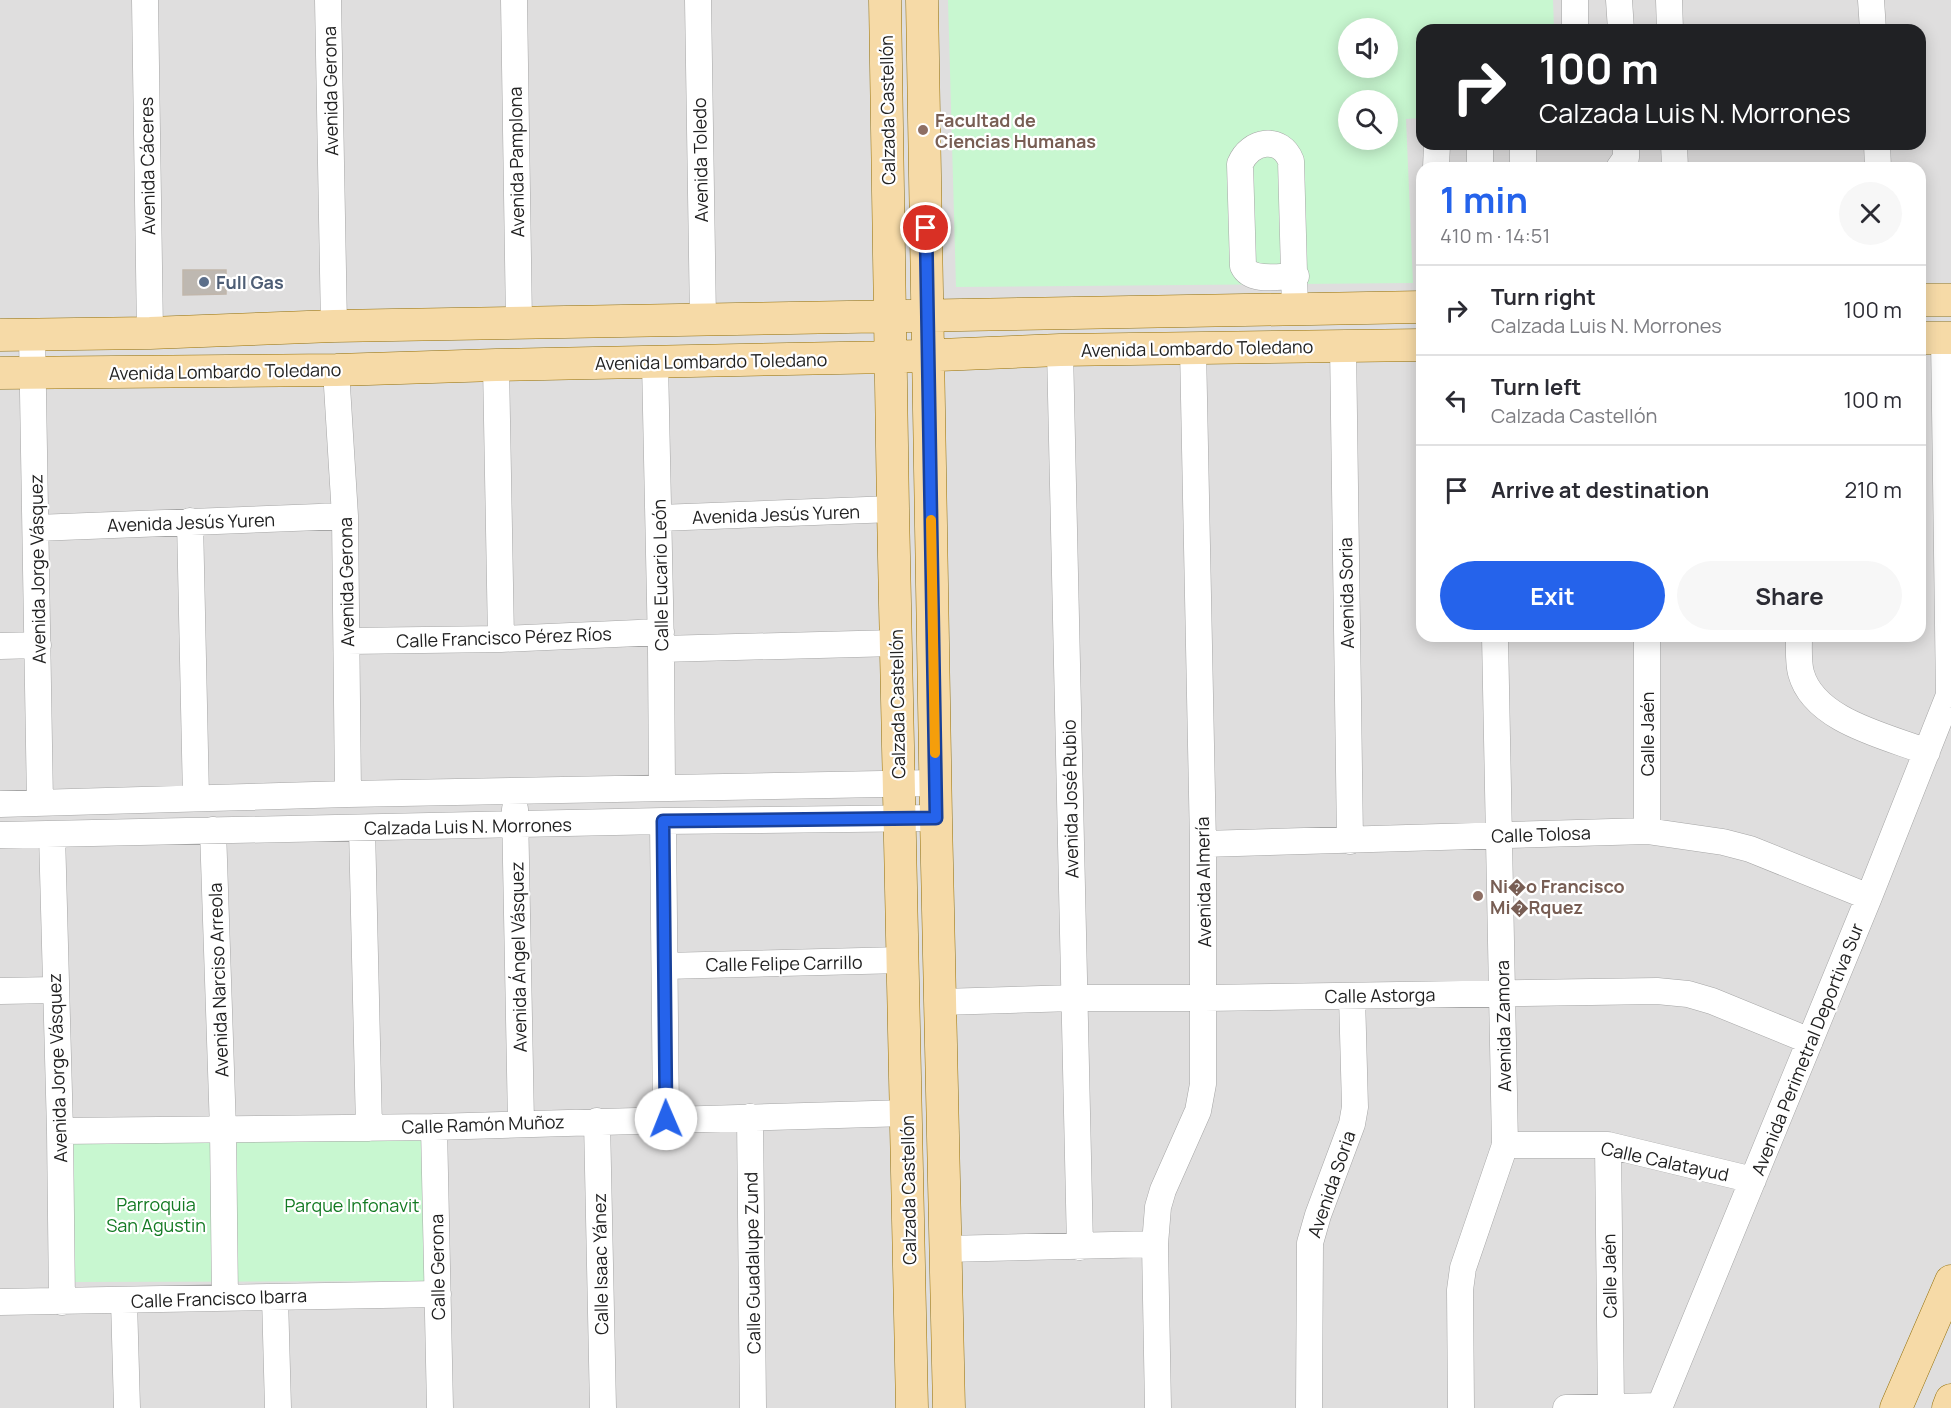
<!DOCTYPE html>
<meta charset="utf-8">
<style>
:root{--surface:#fff;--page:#f7f7f7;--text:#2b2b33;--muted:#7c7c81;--line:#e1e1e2;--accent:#2563eb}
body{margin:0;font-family:Manrope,sans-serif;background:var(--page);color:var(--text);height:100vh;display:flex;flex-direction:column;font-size:22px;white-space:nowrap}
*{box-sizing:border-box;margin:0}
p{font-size:20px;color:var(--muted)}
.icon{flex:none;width:33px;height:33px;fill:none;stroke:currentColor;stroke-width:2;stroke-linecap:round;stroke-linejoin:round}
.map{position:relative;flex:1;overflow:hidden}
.side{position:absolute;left:1416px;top:162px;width:510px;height:480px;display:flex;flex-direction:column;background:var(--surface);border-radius:18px;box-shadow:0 3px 15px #0003}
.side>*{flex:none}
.top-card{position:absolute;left:1416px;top:24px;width:510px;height:126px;border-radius:18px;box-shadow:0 3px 15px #0003;background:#202124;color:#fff;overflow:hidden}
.controls{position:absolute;left:1338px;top:18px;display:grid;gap:12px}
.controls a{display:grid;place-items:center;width:60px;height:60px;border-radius:50%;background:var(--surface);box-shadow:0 3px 15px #0003;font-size:30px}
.pin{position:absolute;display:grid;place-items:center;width:51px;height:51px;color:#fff;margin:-26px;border:3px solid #fff;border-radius:50%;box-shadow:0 2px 6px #0007}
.me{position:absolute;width:66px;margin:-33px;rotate:359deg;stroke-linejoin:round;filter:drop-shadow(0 0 4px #0008)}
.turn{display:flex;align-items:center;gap:21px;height:126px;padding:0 24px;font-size:27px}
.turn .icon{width:78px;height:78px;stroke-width:2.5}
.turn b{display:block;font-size:42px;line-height:51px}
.round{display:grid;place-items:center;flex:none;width:63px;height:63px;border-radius:32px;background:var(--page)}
.headline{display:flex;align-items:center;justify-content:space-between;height:102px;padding:0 24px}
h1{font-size:36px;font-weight:700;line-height:45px;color:var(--accent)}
.action{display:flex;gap:12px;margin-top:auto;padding:12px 24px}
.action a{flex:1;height:69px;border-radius:36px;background:var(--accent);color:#fff;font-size:24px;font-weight:700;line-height:69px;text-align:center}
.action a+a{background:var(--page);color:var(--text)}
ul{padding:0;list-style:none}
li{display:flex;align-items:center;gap:18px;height:90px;padding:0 24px;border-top:2px solid var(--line)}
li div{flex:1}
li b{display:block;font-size:22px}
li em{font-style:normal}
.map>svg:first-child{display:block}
.residential{fill:#dfdede;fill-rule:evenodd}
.park{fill:#c8f7d0;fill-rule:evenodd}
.building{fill:#beb8b1;stroke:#c1b6ab;stroke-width:1.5}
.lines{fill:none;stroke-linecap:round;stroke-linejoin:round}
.minor-casing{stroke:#a5a5a5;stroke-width:27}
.major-casing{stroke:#947009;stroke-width:33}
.minor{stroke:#fff;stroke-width:26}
.major{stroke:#f6daa7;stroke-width:32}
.route-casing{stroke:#184099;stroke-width:15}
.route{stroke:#2563eb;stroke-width:10}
.slow{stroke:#f59e0b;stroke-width:10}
.education-dot{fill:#8d6e63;stroke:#fff;stroke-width:2}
.service-dot{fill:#5c6f8a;stroke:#fff;stroke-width:2}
.labels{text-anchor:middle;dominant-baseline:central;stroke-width:4.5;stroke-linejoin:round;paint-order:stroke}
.street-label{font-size:18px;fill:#212121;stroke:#fff}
.education-label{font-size:18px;font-weight:bold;fill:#785e54;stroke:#fff;text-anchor:start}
.service-label{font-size:18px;font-weight:bold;fill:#4e5e75;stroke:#fff;text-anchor:start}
.park-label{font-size:18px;fill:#137a23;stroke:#fff}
</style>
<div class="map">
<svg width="1951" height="1408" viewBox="0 0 1951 1408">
<rect width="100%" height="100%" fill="#f0eee8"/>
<path class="residential" d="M 0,0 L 1951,0 L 1951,1408 L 0,1408 ZM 1348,28 L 1388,28 L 1388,68 L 1348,68 ZM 1422,30 L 1920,30 L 1920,144 L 1422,144 ZM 1348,100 L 1388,100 L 1388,140 L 1348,140 ZM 1422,168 L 1920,168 L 1920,636 L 1422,636 Z"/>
<path class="park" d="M 948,0 L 1553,0 L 1554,30 L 1422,30 L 1422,118 L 1406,119 L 1413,283 L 956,287 ZM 1348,28 L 1388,28 L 1388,68 L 1348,68 ZM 1348,100 L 1388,100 L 1388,140 L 1348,140 Z
M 425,1127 L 431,1281 L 73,1282 L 71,1136 Z"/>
<path class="building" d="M 183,270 L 226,270 L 226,294 L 183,295 Z"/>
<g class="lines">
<g class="minor-casing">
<path id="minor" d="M 145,0 L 150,333
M 328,0 L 334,326
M 514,0 L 519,323
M 698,0 L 703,320
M 1575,0 L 1575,30
M 1619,0 L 1621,30
M 1669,0 L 1670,30
M 1871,0 L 1873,30
M 1523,144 L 1523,168
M 1674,144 L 1675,168
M 1877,144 L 1878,168
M 1436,168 L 1437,144
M 1480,168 L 1480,144
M 1619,168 L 1626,158 L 1626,144
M 1295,309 L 1291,161 C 1281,135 1250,140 1240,164 L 1243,266 C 1251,283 1280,276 1296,276
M 32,334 L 40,803
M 1944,338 L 1949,695
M 1343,345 L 1350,841
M 1060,350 L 1080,1247
M 655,362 L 661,649 L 662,788
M 496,365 L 501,639
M 336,370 L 345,516 L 348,794
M 659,518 L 893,509
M 190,521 L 196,798
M 36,528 L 345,516
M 1647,636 L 1647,831
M 1799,636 C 1799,648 1798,662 1801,673 C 1814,721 1886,736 1927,752
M 347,641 L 501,639 L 661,632
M 0,646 L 38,645
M 661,649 L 896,643
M 0,804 L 348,794 L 935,783
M 515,809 L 521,1123
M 663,821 L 666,1120
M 362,828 L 369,1128
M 213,830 L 223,1130 L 225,1298
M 52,834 L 60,1131 L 62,1302
M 0,835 L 663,821 L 936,818
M 1203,844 L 1647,831 L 1723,842 L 1750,849 L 1869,897
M 665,966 L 902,960
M 0,991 L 55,990
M 941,1002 L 1074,998 L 1205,998 L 1657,991 L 1688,994 L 1712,1001 L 1810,1041
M 750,1117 L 753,1408
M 597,1121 L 603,1408
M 434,1127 L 440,1408
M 60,1131 L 434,1127 L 907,1113
M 1505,1145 L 1608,1145 L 1753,1180
M 1608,1145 L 1611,1408
M 946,1249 L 1155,1244
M 275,1297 L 278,1408
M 124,1301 L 127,1408
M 0,1302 L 438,1294
M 1158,1408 L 1155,1244 L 1158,1207 L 1163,1190 L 1198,1111 L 1203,1084 L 1203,844 L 1193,348
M 1309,1408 L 1310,1243 L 1318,1215 L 1352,1124 L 1355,1107 L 1352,996
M 1461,1408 L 1460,1290 L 1463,1268 L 1505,1145 L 1495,636
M 1566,1408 L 1660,1406
M 1659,1408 L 1869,897 L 1951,690"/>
</g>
<g class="major-casing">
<path id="major" d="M 885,0 L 893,509 L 912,1408
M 922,0 L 936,818 L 949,1408
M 1920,300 L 1951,300
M 0,335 L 150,333 L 334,326 L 1422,307
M 1920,338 L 1951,338
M 0,373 L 336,370 L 496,365 L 891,357 L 1060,350 L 1422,345
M 1896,1408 L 1951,1281
M 1948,1408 L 1951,1400"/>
</g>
<use href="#minor" class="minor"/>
<use href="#major" class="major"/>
</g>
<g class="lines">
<g class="route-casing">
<path id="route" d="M 666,1119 L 663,821 L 936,818 L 926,228"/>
</g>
<use href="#route" class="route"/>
<path class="slow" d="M 931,520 L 935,753"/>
</g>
<g class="education-dot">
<circle cx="923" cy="130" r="6"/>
<circle cx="1478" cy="896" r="6"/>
</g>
<circle class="service-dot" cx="204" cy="282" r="6"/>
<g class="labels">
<g class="street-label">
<text transform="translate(330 91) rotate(-91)">Avenida Gerona</text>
<text transform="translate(887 110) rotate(-91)">Calzada Castellón</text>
<text transform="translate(700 160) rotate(-91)">Avenida Toledo</text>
<text transform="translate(516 162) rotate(-91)">Avenida Pamplona</text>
<text transform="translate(147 166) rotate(-91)">Avenida Cáceres</text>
<text transform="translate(1197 348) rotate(-1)">Avenida Lombardo Toledano</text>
<text transform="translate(711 361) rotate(-1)">Avenida Lombardo Toledano</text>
<text transform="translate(225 371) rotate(-1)">Avenida Lombardo Toledano</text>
<text transform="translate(776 514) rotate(-2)">Avenida Jesús Yuren</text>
<text transform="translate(191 522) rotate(-2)">Avenida Jesús Yuren</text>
<text transform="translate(37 569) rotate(-91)">Avenida Jorge Vásquez</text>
<text transform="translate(660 575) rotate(-91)">Calle Eucario León</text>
<text transform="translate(346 582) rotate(-91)">Avenida Gerona</text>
<text transform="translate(1346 593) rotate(-91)">Avenida Soria</text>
<text transform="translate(504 637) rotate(-2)">Calle Francisco Pérez Ríos</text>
<text transform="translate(897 704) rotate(-91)">Calzada Castellón</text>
<text transform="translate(1647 734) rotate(-90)">Calle Jaén</text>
<text transform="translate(1070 799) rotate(-91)">Avenida José Rubio</text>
<text transform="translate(468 826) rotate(-1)">Calzada Luis N. Morrones</text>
<text transform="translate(1541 834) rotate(-2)">Calle Tolosa</text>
<text transform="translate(1203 882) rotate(-91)">Avenida Almería</text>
<text transform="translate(518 957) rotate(-91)">Avenida Ángel Vásquez</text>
<text transform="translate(784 963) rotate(-1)">Calle Felipe Carrillo</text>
<text transform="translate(218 980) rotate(-92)">Avenida Narciso Arreola</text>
<text transform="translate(1380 995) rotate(-1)">Calle Astorga</text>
<text transform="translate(1503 1026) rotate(-91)">Avenida Zamora</text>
<text transform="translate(1807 1049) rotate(-68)">Avenida Perimetral Deportiva Sur</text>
<text transform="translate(57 1068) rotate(-92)">Avenida Jorge Vásquez</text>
<text transform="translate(483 1124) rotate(-2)">Calle Ramón Muñoz</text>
<text transform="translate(1665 1161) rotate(12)">Calle Calatayud</text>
<text transform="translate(1331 1184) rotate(-71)">Avenida Soria</text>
<text transform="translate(908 1190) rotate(-91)">Calzada Castellón</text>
<text transform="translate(752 1263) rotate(-91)">Calle Guadalupe Zund</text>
<text transform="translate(600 1264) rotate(-91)">Calle Isaac Yánez</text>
<text transform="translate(437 1267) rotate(-91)">Calle Gerona</text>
<text transform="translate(1609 1276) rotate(-91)">Calle Jaén</text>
<text transform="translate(219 1298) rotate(-2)">Calle Francisco Ibarra</text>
</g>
<g class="education-label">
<text x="935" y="120">Facultad de<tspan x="935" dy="21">Ciencias Humanas</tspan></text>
<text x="1490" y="886">Ni�o Francisco<tspan x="1490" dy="21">Mi�Rquez</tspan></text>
</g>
<g class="service-label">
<text x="216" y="282">Full Gas</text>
</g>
<g class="park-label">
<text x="156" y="1204">Parroquia<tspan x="156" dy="21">San Agustin</tspan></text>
<text x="352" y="1205">Parque Infonavit</text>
</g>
</g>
</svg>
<div class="controls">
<a><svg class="icon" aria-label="sound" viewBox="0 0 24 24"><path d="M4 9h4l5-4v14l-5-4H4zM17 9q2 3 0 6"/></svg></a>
<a><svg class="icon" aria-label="search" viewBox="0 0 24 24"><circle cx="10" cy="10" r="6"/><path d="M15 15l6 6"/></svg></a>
</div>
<div class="pin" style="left:926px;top:228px;background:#d93025"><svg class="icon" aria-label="arrive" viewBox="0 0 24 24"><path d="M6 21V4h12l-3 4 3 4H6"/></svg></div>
<svg class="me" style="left:666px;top:1119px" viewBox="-20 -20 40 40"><circle r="19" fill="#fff"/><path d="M0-13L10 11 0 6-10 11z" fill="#2563eb"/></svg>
<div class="top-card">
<div class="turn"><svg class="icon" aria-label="right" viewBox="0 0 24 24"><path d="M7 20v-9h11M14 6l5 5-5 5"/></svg><div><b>100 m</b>Calzada Luis N. Morrones</div></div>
</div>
<section class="side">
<div class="headline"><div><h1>1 min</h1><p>410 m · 14:51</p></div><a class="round"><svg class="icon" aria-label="close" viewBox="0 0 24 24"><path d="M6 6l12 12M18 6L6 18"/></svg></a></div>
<ul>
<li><svg class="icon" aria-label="right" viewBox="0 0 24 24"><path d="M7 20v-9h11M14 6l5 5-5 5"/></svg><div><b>Turn right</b><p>Calzada Luis N. Morrones</p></div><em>100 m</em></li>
<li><svg class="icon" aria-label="left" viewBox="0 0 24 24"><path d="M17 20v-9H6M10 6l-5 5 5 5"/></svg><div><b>Turn left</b><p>Calzada Castellón</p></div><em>100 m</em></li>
<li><svg class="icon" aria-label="arrive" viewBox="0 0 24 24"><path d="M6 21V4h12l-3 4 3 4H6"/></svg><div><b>Arrive at destination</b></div><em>210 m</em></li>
</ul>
<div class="action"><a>Exit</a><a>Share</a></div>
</section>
</div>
